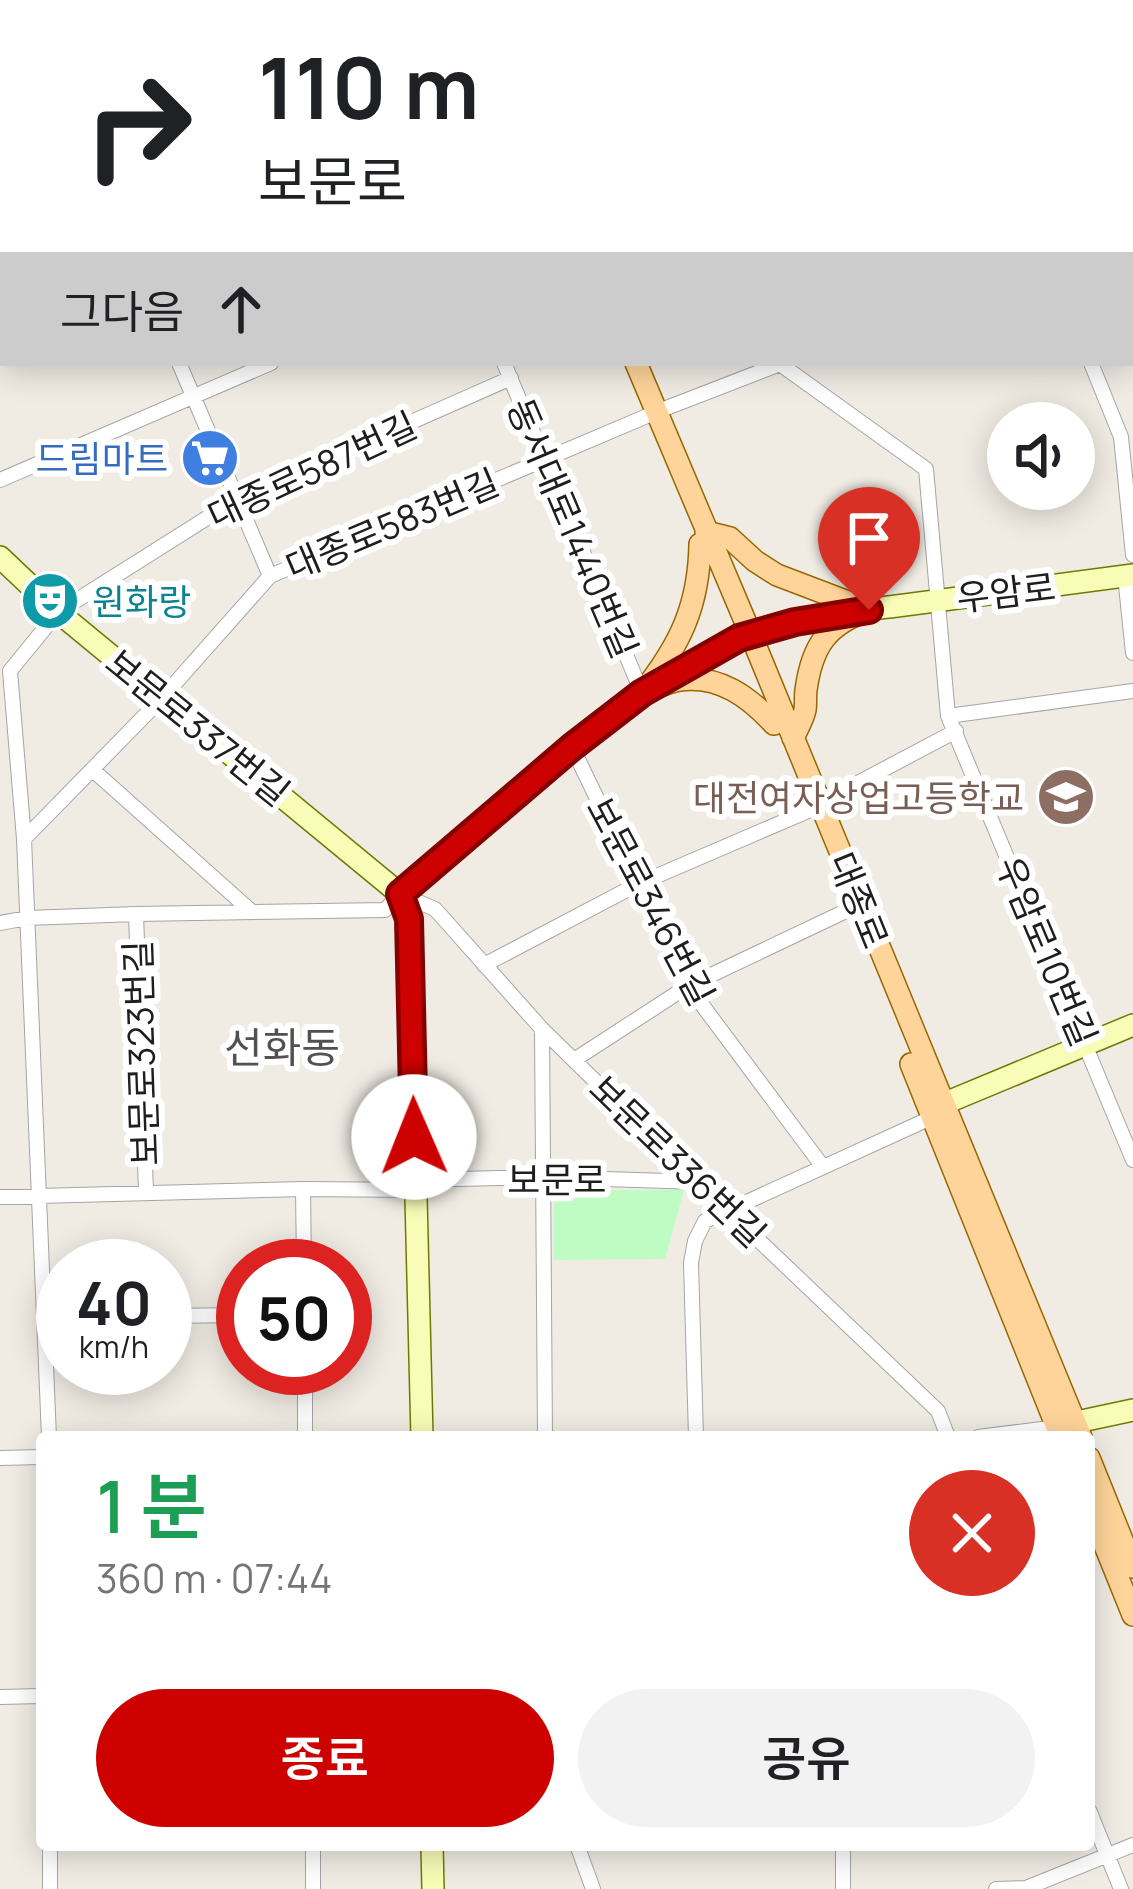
<!DOCTYPE html>
<html lang="ko">
<meta charset="utf-8">
<style>
:root{--surface:#fff;--page:#f2f2f2;--text:#202124;--muted:#757577;--accent:#cd0100}
body{margin:0;font-family:Manrope,"Noto Sans KR",sans-serif;background:var(--page);color:var(--text);height:100vh;display:flex;flex-direction:column;font-size:45px;white-space:nowrap}
*{box-sizing:border-box;margin:0}
p{font-size:39px;color:var(--muted)}
.icon{flex:none;width:66px;height:66px;fill:none;stroke:currentColor;stroke-width:2;stroke-linecap:round;stroke-linejoin:round}
.map{position:relative;flex:1;overflow:hidden}
.sheet{position:absolute;left:36px;top:1431px;width:1059px;height:420px;display:flex;flex-direction:column;background:var(--surface);border-radius:12px;box-shadow:0 6px 30px #0003}
.sheet>*{flex:none}
.hud{position:absolute;left:0px;top:0px;width:1134px;height:366px;box-shadow:0 6px 30px #0003;background:#fff;color:var(--text);overflow:hidden}
.fabs{position:absolute;left:987px;top:402px;display:grid;gap:24px}
.fabs a{display:grid;place-items:center;width:108px;height:108px;border-radius:50%;background:var(--surface);box-shadow:0 6px 30px #0003;font-size:60px}
.speed{position:absolute;left:36px;top:1239px;display:flex;gap:24px;font-size:60px;font-weight:700;text-align:center}
.speed>*{display:grid;place-content:center;width:156px;height:156px;border-radius:50%;background:var(--surface);box-shadow:0 6px 30px #0003;line-height:1}
.speed small{font-size:30px;font-weight:400}
.speed .limit{border:18px solid #d22;background:#fff;color:#111}
.pin{position:absolute;display:grid;place-items:center;width:102px;height:102px;color:#fff;margin:-123px -51px;border-radius:50% 50% 50% 0;rotate:-45deg;box-shadow:0 0 12px #0007}
.pin .icon{rotate:45deg}
.me{position:absolute;width:132px;margin:-66px;rotate:359deg;stroke-linejoin:round;filter:drop-shadow(0 0 9px #0008)}
.turn{display:flex;align-items:center;gap:42px;height:252px;padding:0 60px;font-size:54px}
.turn .icon{width:156px;height:156px;stroke-width:2.5}
.turn b{display:block;font-size:84px;line-height:102px}
.then{display:flex;align-items:center;height:114px;padding:0 60px;background:#0003;gap:24px;font-size:45px}
.round{display:grid;place-items:center;flex:none;width:126px;height:126px;border-radius:63px;background:var(--page)}
.head{display:flex;align-items:center;justify-content:space-between;height:204px;padding:0 60px}
h1{font-size:72px;font-weight:600;line-height:90px;color:#1e9e55}
.action{display:flex;gap:24px;margin-top:auto;padding:24px 60px}
.action a{flex:1;height:138px;border-radius:72px;background:var(--accent);color:#fff;font-size:48px;font-weight:600;line-height:138px;text-align:center}
.action a+a{background:var(--page);color:var(--text)}
.map>svg:first-child{display:block}
.park{fill:#bffcc4}
.lines{fill:none;stroke-linecap:round;stroke-linejoin:round}
.street-casing{stroke:#a5a5a5;stroke-width:16}
.secondary-casing{stroke:#6c7a00;stroke-width:24}
.primary-casing{stroke:#996700;stroke-width:24}
.street{stroke:#fff;stroke-width:14}
.secondary{stroke:#f8fcb6;stroke-width:21}
.primary{stroke:#ffd49a;stroke-width:21}
.route-casing{stroke:#850100;stroke-width:30}
.route{stroke:#cd0100;stroke-width:21}
.labels{text-anchor:middle;dominant-baseline:central;stroke-width:12;stroke-linejoin:round;paint-order:stroke}
.shop-label{font-size:36px;fill:#366cbe;stroke:#fff;text-anchor:end}
.street-label{font-size:36px;fill:#1e1e1e;stroke:#fff}
.culture-label{font-size:36px;fill:#0d838f;stroke:#fff;text-anchor:start}
.education-label{font-size:36px;fill:#785e54;stroke:#fff;text-anchor:end}
.quarter-label{font-size:42px;fill:#515151;stroke:#fff}
</style>
<div class="map">
<svg width="1133" height="1889" viewBox="0 0 1133 1889">
<rect width="100%" height="100%" fill="#f0ece4"/>
<path class="park" d="M 684,1190 L 665,1259 L 554,1260 L 554,1190 Z"/>
<g class="lines">
<g class="street-casing">
<path id="street" d="M 119,0 L 120,3
M 353,0 L 354,3
M 947,0 L 948,3
M 223,3 L 231,0
M 583,3 L 591,0
M 1131,10 L 1133,10
M 0,30 L 3,31
M 0,94 L 3,94
M 0,246 L 3,244
M 179,363 L 270,576
M 504,363 L 642,693
M 1091,363 L 1121,437 L 1133,555
M 656,412 L 780,364 L 926,469 L 948,716 L 1133,1160
M 0,480 L 271,363
M 1125,576 L 1133,653
M 10,671 L 24,839 L 49,1437
M 10,671 L 58,612 L 237,499 L 511,378
M 948,716 L 1133,691
M 572,747 L 688,986 L 823,1167
M 94,771 L 251,911
M 820,803 L 956,731
M 24,839 L 162,698 L 270,576 L 647,416
M 136,914 L 146,1192
M 0,923 L 27,918 L 136,914 L 385,910 L 400,894 L 435,909 L 542,1029 L 727,1210 L 938,1411 L 948,1437
M 484,965 L 638,884 L 808,811
M 542,1029 L 545,1437
M 574,1060 L 688,986 L 848,910
M 415,1180 L 543,1177 L 698,1182
M 303,1189 L 304,1266
M 0,1197 L 303,1189 L 416,1190
M 165,1316 L 243,1315
M 44,1319 L 63,1319
M 305,1368 L 305,1437
M 696,1437 L 691,1263 L 695,1241 L 705,1221 L 933,1117
M 978,1437 L 1057,1427
M 0,1458 L 42,1457
M 0,1697 L 42,1696
M 1089,1810 L 1121,1889
M 313,1845 L 313,1889
M 577,1845 L 593,1889
M 843,1845 L 843,1889
M 50,1889 L 50,1845
M 996,1889 L 1026,1888 L 1133,1845"/>
</g>
<g class="secondary-casing">
<path id="secondary" d="M 0,557 L 58,612 L 400,894
M 400,894 C 506,803 609,700 736,640 C 779,619 849,612 897,606 C 975,596 1054,586 1133,575
M 400,894 L 409,919 L 422,1437
M 943,1104 L 1133,1025
M 1058,1426 L 1133,1410
M 432,1845 L 433,1889"/>
</g>
<g class="primary-casing">
<path id="primary" d="M 475,0 L 476,3
M 636,363 L 751,635 L 1081,1437
M 706,532 L 730,538 L 755,561 L 777,575 L 869,610
M 642,693 C 680,645 699,606 700,544
M 643,693 C 654,689 668,682 680,680 C 720,675 749,697 774,724
M 793,738 C 797,729 803,720 805,710 C 806,704 805,697 806,690 C 812,646 827,624 869,610
M 911,1064 L 1061,1437
M 1089,1458 L 1133,1567
M 1089,1506 L 1133,1615"/>
</g>
<use href="#street" class="street"/>
<use href="#secondary" class="secondary"/>
<use href="#primary" class="primary"/>
</g>
<g class="lines">
<g class="route-casing">
<path id="route" d="M 414,1137 L 409,919 L 400,894 L 572,747 L 642,693 L 739,638 L 795,622 L 869,610"/>
</g>
<use href="#route" class="route"/>
</g>
<defs>
<g id="supermarket-disc" transform="scale(3)"><circle r="9.5" fill="#3f7fe0" stroke="#fff"/><path d="M-6-5.5h2.5l.6 2H6L4.5 2H-2.5L-4.4-4H-6ZM-1.5 3.2a1.3 1.3 0 1 0 .1 0ZM3 3.2a1.3 1.3 0 1 0 .1 0Z" fill="#fff"/></g>
<g id="theatre-disc" transform="scale(3)"><circle r="9.5" fill="#0f9aa8" stroke="#fff"/><path d="M-5-5.5Q0-4 5-5.5V0Q5 5 0 6Q-5 5-5 0ZM-3.3-2.5H-1v1.5H-3.3ZM1-2.5H3.3v1.5H1ZM-2.8 1Q0 5.5 2.8 1Z" fill="#fff"/></g>
<g id="school-disc" transform="scale(3)"><circle r="9.5" fill="#8d6e63" stroke="#fff"/><path d="M0-5L7-2L0 1L-7-2ZM-4 1L0 2.5L4 1V4Q0 6-4 4Z" fill="#fff"/></g>
</defs>
<g fill-rule="evenodd">
<use href="#supermarket-disc" x="210" y="458"/>
<use href="#theatre-disc" x="50" y="601"/>
<use href="#school-disc" x="1066" y="797"/>
</g>
<g class="labels">
<g class="shop-label">
<text x="168" y="458">드림마트</text>
</g>
<g class="street-label">
<text transform="translate(312 470) rotate(-25)">대종로587번길</text>
<text transform="translate(392 524) rotate(-23)">대종로583번길</text>
<text transform="translate(573 528) rotate(67)">동서대로1440번길</text>
<text transform="translate(1006 592) rotate(-7)">우암로</text>
<text transform="translate(198 727) rotate(39)">보문로337번길</text>
<text transform="translate(859 900) rotate(68)">대종로</text>
<text transform="translate(651 901) rotate(62)">보문로346번길</text>
<text transform="translate(1047 951) rotate(67)">우암로10번길</text>
<text transform="translate(141 1053) rotate(-92)">보문로323번길</text>
<text transform="translate(678 1161) rotate(44)">보문로336번길</text>
<text x="557" y="1179">보문로</text>
</g>
<g class="culture-label">
<text x="92" y="601">원화랑</text>
</g>
<g class="education-label">
<text x="1024" y="797">대전여자상업고등학교</text>
</g>
<g class="quarter-label">
<text x="282" y="1047">선화동</text>
</g>
</g>
</svg>
<div class="fabs">
<a><svg class="icon" aria-label="sound" viewBox="0 0 24 24"><path d="M4 9h4l5-4v14l-5-4H4zM17 9q2 3 0 6"/></svg></a>
</div>
<div class="speed"><div>40<small>km/h</small></div><div class="limit">50</div></div>
<div class="pin" style="left:869px;top:610px;background:#d93025"><svg class="icon" aria-label="arrive" viewBox="0 0 24 24"><path d="M6 21V4h12l-3 4 3 4H6"/></svg></div>
<svg class="me" style="left:414px;top:1137px" viewBox="-20 -20 40 40"><circle r="19" fill="#fff"/><path d="M0-13L10 11 0 6-10 11z" fill="#cd0100"/></svg>
<div class="hud">
<div class="turn"><svg class="icon" aria-label="right" viewBox="0 0 24 24"><path d="M7 20v-9h11M14 6l5 5-5 5"/></svg><div><b>110 m</b>보문로</div></div>
<div class="then">그다음<svg class="icon" aria-label="ahead" viewBox="0 0 24 24"><path d="M12 20V5M6 11l6-6 6 6"/></svg></div>
</div>
<section class="sheet">
<div class="head"><div><h1>1 분</h1><p>360 m · 07:44</p></div><a class="round" style="background:#d93025;color:#fff"><svg class="icon" aria-label="close" viewBox="0 0 24 24"><path d="M6 6l12 12M18 6L6 18"/></svg></a></div>
<div class="action"><a>종료</a><a>공유</a></div>
</section>
</div>
